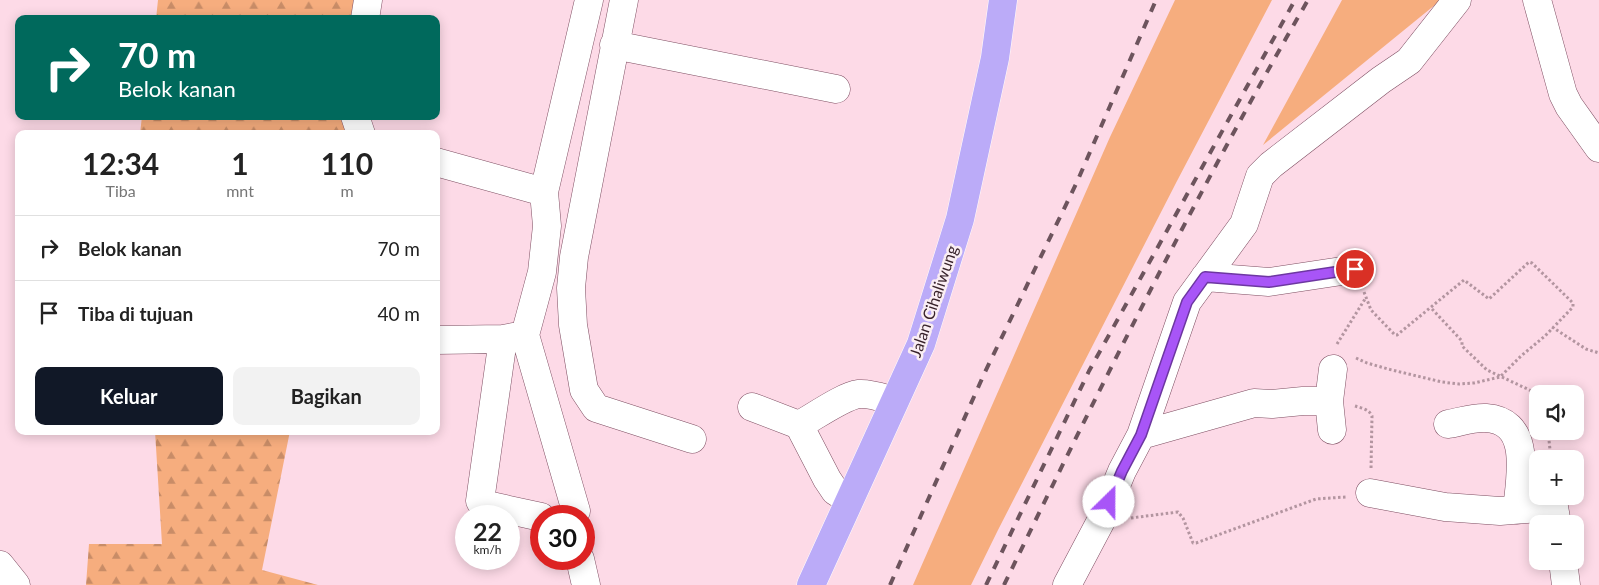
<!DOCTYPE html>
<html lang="id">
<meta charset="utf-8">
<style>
:root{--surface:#fff;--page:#f2f2f2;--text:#222;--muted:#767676;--line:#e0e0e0;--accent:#111827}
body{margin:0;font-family:Lato,sans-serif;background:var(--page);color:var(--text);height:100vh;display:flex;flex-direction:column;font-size:19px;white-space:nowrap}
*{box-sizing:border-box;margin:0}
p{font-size:16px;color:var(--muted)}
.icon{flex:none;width:28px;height:28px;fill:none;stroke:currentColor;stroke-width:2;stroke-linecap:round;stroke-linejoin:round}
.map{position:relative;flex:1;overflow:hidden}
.drawer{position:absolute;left:15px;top:130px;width:425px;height:305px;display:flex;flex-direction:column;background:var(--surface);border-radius:10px;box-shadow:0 2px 12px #0003}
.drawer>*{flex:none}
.hud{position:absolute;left:15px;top:15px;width:425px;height:105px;border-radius:10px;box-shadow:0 2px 12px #0003;background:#00695c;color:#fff;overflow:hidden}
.controls{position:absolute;left:1529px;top:385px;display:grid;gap:10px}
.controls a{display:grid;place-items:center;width:55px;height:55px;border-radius:10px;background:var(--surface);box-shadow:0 2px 12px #0003;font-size:25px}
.speed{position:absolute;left:455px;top:505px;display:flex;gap:10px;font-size:25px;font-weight:700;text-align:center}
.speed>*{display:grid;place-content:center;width:65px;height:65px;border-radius:50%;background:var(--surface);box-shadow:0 2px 12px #0003;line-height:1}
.speed small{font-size:12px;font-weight:400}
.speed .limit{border:8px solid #d22;background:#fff;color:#111}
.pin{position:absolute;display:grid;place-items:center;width:42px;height:42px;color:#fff;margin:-21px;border:2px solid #fff;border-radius:50%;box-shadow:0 1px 5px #0007}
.me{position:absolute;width:55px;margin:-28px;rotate:23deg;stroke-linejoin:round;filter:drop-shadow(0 0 4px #0008)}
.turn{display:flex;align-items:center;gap:18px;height:105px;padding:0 20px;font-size:22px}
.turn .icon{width:65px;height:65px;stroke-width:2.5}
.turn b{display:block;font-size:35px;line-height:42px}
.eta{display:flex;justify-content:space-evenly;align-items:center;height:85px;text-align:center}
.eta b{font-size:30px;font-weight:700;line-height:35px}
.cta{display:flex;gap:10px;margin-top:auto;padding:10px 20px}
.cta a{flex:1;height:58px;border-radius:10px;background:var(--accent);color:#fff;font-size:20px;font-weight:700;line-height:58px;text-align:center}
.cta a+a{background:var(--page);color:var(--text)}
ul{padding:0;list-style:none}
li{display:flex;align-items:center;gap:15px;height:65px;padding:0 20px;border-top:1px solid var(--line)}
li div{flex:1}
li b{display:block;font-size:19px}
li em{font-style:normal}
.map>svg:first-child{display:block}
.green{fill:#f6ad7e}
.forest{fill:url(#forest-firs)}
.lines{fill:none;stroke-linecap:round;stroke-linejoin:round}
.minor-casing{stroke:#7e4e62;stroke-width:29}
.highway-casing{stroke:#fff;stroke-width:29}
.path{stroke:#b395a0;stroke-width:3;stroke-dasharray:2.5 2.5;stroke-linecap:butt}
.minor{stroke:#fff;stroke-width:28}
.highway{stroke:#bbabf8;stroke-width:28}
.rail{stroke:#6d545d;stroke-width:4;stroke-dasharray:9 9;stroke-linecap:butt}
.route-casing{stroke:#6d37a1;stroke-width:12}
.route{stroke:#a855f7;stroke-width:9}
.labels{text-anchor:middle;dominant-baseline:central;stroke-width:5;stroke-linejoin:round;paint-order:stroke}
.street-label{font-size:16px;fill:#37222a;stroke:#faeef3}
</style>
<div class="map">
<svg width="1599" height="585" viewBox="0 0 1599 585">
<defs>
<pattern id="forest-firs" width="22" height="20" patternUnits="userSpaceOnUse" patternTransform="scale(1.25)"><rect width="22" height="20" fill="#f6ad7e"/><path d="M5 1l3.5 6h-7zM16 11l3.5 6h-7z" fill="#c88c67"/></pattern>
</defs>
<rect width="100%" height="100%" fill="#fddae7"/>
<path class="green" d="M 1175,0 L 1272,0 L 1177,181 L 998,530 L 971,585 L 913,585 L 1110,137 Z
M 1342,0 L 1441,0 L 1263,145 Z"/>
<path class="forest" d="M 158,0 L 369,0 L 366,19 L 156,19 Z
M 142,116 L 350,116 L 347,134 L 140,134 Z
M 155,431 L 290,431 L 262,570 L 318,585 L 86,585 L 89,544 L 162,544 Z"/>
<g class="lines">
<g class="minor-casing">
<path id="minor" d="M 624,0 L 574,257 L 571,288 L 573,325 L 584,390 L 596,408 L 692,439
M 1537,0 L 1563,94 L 1569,106 L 1599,148
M 365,19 L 368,0
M 614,45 L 836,89
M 355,116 L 361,134
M 436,162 L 544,192 L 547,226 L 542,272 L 525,335 L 503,339 L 436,340
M 544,192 L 589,0
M 1205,277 L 1269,282 L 1355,269
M 525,335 L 576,511 L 573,516
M 503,339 L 480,501 L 482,504 L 541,517
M 752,407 L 799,425 L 827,479 L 835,491 L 849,500
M 1448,424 C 1460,422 1474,417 1486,418 C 1533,421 1520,478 1517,510
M 799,425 C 814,417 843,396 859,394 C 871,393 883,398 894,401
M 1332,430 L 1329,401 L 1333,369
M 1141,435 L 1254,403 L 1272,404 L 1303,401 L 1329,401
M 1370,493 L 1445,507 L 1500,511 L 1554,507 L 1557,524
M 580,559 L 586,585
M 1563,561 L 1566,585
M 0,565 L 16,585
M 1067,585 L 1103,517 L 1122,471 L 1141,435 L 1187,302 L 1244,224 L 1260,176 L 1271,165 L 1381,80 L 1409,61 L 1457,0"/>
</g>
<g class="highway-casing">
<path id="highway" d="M 811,585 L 921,344 L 960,219 L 995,58 L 1003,0"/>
</g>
<path class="path" d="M 1432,309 L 1462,341 L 1462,346 L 1487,370 L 1538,394
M 1552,327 L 1586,349 L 1599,353
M 1337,344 L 1365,299
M 1356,358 L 1367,363 L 1388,369 L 1442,382 L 1459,384 L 1474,383 L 1500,377 L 1521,356 L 1545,336 L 1573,307 L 1573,303 L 1532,263 L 1529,262 L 1489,299 L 1464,280 L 1397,335 L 1395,335 L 1371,310 L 1364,292
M 1355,406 C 1361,408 1369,409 1372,416 L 1371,469
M 1548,431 L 1551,459
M 1131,518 L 1178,512 L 1183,518 L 1193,543 L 1196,543 L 1316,499 L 1346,497"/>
<use href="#minor" class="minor"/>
<use href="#highway" class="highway"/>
<path class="rail" d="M 890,585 L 985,372 L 1077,182 L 1156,0
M 986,585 L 1089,371 L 1295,0
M 1004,585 C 1100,387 1198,190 1308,0"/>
</g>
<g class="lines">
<g class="route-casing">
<path id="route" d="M 1109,502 L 1122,471 L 1141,435 L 1187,302 L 1205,277 L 1269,282 L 1355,269"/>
</g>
<use href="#route" class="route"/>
</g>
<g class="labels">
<g class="street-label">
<text transform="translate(933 301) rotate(-71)">Jalan Cihaliwung</text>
</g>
</g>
</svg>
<div class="controls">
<a><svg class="icon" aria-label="sound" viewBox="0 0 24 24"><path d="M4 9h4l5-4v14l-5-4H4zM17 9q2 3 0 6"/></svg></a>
<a>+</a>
<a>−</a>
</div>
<div class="speed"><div>22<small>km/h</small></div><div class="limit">30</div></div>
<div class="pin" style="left:1355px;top:269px;background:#d93025"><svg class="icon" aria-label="arrive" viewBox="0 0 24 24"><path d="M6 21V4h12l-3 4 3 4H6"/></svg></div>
<svg class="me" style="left:1109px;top:502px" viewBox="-20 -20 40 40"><circle r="19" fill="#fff"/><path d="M0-13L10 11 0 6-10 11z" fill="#a855f7"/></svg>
<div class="hud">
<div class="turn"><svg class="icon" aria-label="right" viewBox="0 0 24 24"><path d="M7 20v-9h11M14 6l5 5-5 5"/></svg><div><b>70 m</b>Belok kanan</div></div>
</div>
<section class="drawer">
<div class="eta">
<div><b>12:34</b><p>Tiba</p></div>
<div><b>1</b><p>mnt</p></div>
<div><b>110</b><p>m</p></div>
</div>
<ul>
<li><svg class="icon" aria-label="right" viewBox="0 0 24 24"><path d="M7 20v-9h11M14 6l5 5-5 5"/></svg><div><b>Belok kanan</b></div><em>70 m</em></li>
<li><svg class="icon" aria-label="arrive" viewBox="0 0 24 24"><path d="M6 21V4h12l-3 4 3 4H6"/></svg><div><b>Tiba di tujuan</b></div><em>40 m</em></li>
</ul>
<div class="cta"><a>Keluar</a><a>Bagikan</a></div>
</section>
</div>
